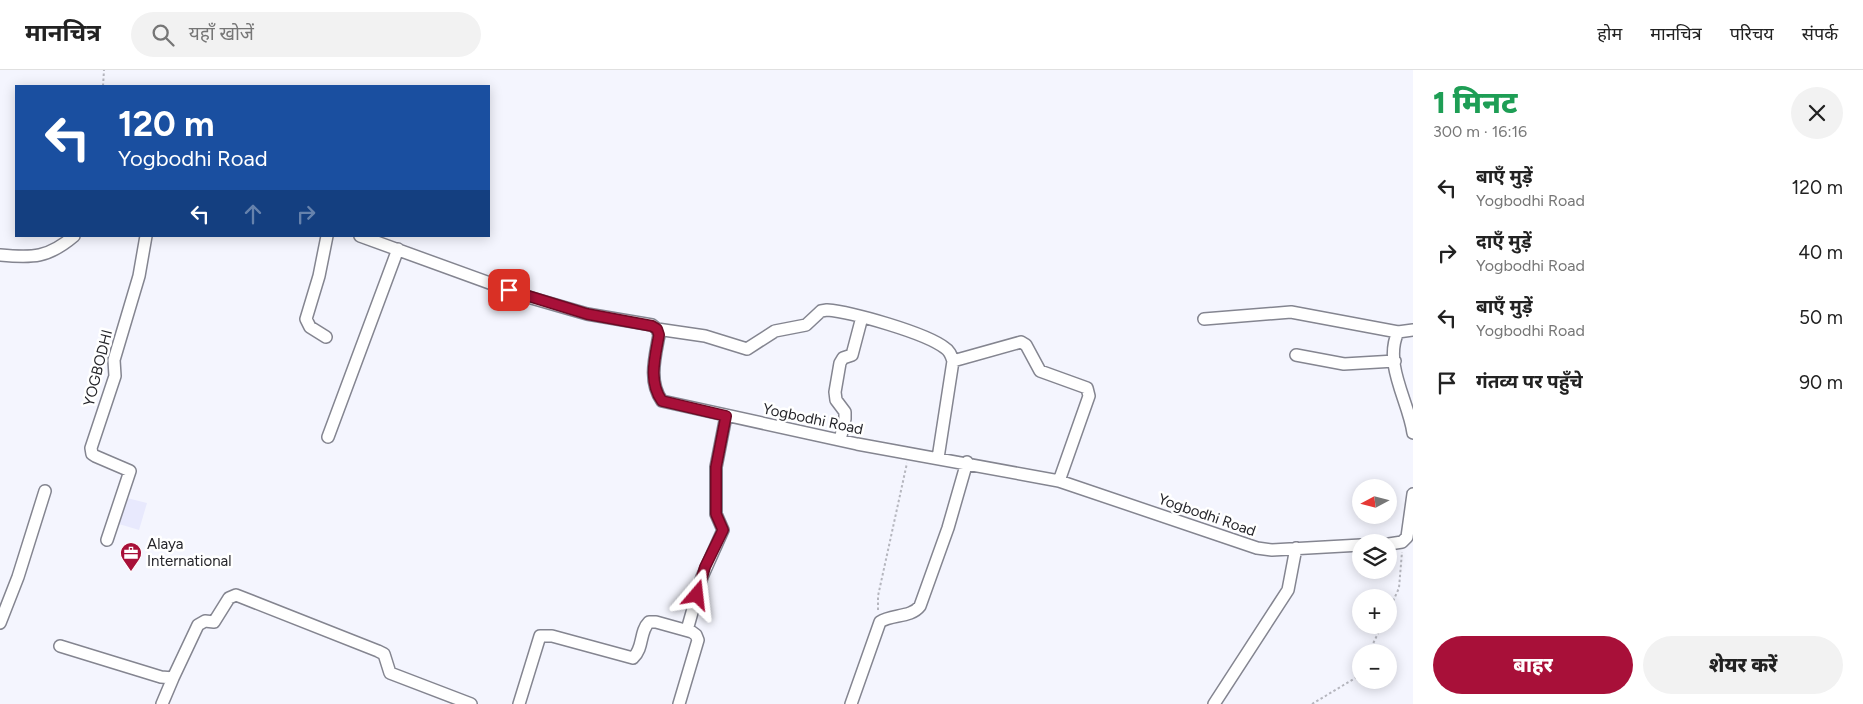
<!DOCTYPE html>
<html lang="hi">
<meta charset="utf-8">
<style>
:root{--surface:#fff;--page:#f2f2f2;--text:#222;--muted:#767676;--line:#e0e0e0;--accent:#a81039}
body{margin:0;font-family:Figtree,"Noto Sans Devanagari",sans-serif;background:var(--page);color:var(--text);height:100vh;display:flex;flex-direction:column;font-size:19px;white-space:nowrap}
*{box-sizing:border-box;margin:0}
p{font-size:16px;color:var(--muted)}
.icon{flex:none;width:28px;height:28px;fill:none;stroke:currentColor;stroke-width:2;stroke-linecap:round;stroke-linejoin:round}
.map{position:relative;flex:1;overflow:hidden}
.side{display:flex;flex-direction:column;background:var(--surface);width:450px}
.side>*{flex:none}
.hud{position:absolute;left:15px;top:15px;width:475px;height:152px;border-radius:0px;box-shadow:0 2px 12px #0003;background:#1a4fa0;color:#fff;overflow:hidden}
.needle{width:32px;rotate:263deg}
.tools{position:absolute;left:1352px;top:409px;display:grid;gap:10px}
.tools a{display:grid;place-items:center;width:45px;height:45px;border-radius:50%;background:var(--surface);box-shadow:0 2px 12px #0003;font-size:25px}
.pin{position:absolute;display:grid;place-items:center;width:42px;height:42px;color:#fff;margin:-21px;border-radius:10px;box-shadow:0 2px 8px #0006}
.me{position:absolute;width:55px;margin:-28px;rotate:17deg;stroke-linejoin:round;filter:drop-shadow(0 0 4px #0008)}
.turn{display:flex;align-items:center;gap:18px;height:105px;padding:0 20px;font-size:22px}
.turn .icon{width:65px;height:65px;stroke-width:2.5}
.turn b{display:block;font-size:35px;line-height:42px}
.lanes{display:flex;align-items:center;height:48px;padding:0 20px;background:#0003;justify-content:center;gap:25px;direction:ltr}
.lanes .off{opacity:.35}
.round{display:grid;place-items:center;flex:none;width:52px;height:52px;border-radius:26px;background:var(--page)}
.overview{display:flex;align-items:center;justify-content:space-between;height:85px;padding:0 20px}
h1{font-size:30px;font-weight:800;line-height:38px;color:#1e9e55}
.cta{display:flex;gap:10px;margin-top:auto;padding:10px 20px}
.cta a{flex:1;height:58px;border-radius:30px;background:var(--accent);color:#fff;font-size:20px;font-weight:800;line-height:58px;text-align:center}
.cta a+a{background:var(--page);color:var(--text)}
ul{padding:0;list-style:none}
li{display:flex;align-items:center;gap:15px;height:65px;padding:0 20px}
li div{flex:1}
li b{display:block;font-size:19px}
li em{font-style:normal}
header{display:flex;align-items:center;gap:30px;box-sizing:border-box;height:70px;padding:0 25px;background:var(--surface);border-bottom:1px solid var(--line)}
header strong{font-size:24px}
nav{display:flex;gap:28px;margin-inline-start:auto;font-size:18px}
.search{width:350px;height:45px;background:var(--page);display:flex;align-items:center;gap:12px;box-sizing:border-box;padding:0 18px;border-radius:28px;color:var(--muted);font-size:19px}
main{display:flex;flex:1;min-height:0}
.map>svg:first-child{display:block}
.built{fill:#e8e9fd}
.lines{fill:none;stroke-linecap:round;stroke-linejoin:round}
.minor-casing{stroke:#848590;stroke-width:14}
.path{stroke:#b5b6be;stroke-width:2;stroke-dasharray:2.5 2.5;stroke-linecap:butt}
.minor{stroke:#fff;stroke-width:11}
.route-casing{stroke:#6d0a25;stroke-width:12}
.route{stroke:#a81039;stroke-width:9}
.labels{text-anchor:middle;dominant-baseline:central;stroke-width:5;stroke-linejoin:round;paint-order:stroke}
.street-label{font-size:15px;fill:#242429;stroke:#fff}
.poi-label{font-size:15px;fill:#242429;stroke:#fff;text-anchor:start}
</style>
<header>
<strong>मानचित्र</strong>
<div class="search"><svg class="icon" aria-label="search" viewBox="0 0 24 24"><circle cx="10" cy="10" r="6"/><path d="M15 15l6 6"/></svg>यहाँ खोजें</div>
<nav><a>होम</a><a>मानचित्र</a><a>परिचय</a><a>संपर्क</a></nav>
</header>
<main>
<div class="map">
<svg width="1413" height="634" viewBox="0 0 1413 634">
<rect width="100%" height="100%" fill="#f4f5fe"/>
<path class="built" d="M 127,428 L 147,433 L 139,460 L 119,454 Z"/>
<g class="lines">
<g class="minor-casing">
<path id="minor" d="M 360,166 L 528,227 L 587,244 L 652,255 L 657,259 L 659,265 C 655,287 648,312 662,331 L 857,374 L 1059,411 L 1257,478 L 1272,480 L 1361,475
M 0,185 C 33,188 48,188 74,166
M 1204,249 L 1291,242 L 1398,262
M 657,259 L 705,266 L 747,279 L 775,261 L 806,255 L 821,241 L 827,240 C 852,242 926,263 945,278 C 950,281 951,285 953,291 L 938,388
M 1413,260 L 1398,262 C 1383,294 1409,332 1413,363
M 326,267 L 310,257 L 306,249 L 319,206 L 327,166
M 1296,285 L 1344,294 L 1395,291
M 953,291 L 1021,272 L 1026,275 L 1040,301 L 1087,318 L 1089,326 L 1059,411
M 328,367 L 398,179
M 840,370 L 845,349 L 845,342 L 836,330 L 835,322 L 840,293 L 843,288 L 852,285 L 862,247
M 107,470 L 130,401 L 95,386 L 92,384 L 91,378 L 115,306 L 114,290 L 139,206 L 146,166
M 1389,474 L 1402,472 L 1407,467 L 1413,424
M 0,553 L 18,507 L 45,421
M 687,560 L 702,507 L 723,460 L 716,444 L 716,397 L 726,346
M 60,576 L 161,607 L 173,608 L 198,555 L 205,551 L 214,552 L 229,528 L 236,525 L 378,581 L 384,584 L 390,603 L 471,634
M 162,634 L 173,608
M 519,634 L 540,566 L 552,566 L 633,588 C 644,578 639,562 649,552 L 656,552 L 692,562 L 696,565 L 698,570 L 679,634
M 851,634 L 880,552 C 891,544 911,548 920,536 L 948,458 L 967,392
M 1214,634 L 1288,520 L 1296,478"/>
</g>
<path class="path" d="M 103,16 L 104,0
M 878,540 L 878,526 L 907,393
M 1389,540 L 1399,518 L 1402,482
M 1369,582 L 1382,555
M 1312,634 L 1357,607 L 1361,598"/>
<use href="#minor" class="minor"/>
</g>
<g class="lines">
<g class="route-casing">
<path id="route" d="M 509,220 L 587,244 L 652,256 L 657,259 L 659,265 C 655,287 648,312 662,331 L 726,346 L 716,397 L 716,444 L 723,460 L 705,497 L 697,525"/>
</g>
<use href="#route" class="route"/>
</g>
<defs>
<g id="office-pin" transform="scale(1.125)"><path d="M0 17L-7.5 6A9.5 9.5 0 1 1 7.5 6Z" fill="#a81039" stroke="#fff"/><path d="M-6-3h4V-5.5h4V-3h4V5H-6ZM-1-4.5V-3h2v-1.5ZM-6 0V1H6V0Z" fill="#fff"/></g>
</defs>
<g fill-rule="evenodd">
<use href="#office-pin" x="131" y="483"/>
</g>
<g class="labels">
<g class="street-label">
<text transform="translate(98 298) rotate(-76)">YOGBODHI</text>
<text transform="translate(813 349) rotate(12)">Yogbodhi Road</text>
<text transform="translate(1207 445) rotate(19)">Yogbodhi Road</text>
</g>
<g class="poi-label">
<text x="147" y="474">Alaya<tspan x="147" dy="17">International</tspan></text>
</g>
</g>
</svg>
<div class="tools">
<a><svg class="needle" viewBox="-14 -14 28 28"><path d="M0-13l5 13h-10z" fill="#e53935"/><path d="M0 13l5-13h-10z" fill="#767676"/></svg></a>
<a><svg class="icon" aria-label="layers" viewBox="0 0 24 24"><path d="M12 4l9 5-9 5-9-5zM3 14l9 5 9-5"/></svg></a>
<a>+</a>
<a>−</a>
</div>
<div class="pin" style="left:509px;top:220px;background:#d93025"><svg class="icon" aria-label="arrive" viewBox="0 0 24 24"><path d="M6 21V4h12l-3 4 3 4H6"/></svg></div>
<svg class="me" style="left:697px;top:525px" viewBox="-20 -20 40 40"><path d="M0-17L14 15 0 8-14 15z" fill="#a81039" stroke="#fff" stroke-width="4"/></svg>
<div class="hud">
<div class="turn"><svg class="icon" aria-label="left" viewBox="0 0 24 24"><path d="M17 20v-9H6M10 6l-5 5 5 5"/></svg><div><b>120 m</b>Yogbodhi Road</div></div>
<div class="lanes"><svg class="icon" aria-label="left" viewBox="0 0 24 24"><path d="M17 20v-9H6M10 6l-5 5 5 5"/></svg><svg class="icon off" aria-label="ahead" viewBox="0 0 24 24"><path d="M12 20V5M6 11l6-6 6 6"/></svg><svg class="icon off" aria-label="right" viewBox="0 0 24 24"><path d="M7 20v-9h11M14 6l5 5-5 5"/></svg></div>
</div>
</div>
<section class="side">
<div class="overview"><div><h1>1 मिनट</h1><p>300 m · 16:16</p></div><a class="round"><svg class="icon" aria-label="close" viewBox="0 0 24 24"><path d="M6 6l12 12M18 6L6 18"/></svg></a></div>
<ul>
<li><svg class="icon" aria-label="left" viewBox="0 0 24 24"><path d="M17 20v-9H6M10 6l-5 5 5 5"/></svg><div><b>बाएँ मुड़ें</b><p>Yogbodhi Road</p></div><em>120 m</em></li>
<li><svg class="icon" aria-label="right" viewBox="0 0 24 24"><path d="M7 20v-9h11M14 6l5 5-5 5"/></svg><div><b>दाएँ मुड़ें</b><p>Yogbodhi Road</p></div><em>40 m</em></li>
<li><svg class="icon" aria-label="left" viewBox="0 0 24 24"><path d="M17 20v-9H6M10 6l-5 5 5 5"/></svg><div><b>बाएँ मुड़ें</b><p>Yogbodhi Road</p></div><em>50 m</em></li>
<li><svg class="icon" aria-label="arrive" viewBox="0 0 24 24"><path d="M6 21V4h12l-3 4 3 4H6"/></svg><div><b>गंतव्य पर पहुँचे</b></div><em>90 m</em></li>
</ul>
<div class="cta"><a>बाहर</a><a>शेयर करें</a></div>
</section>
</main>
